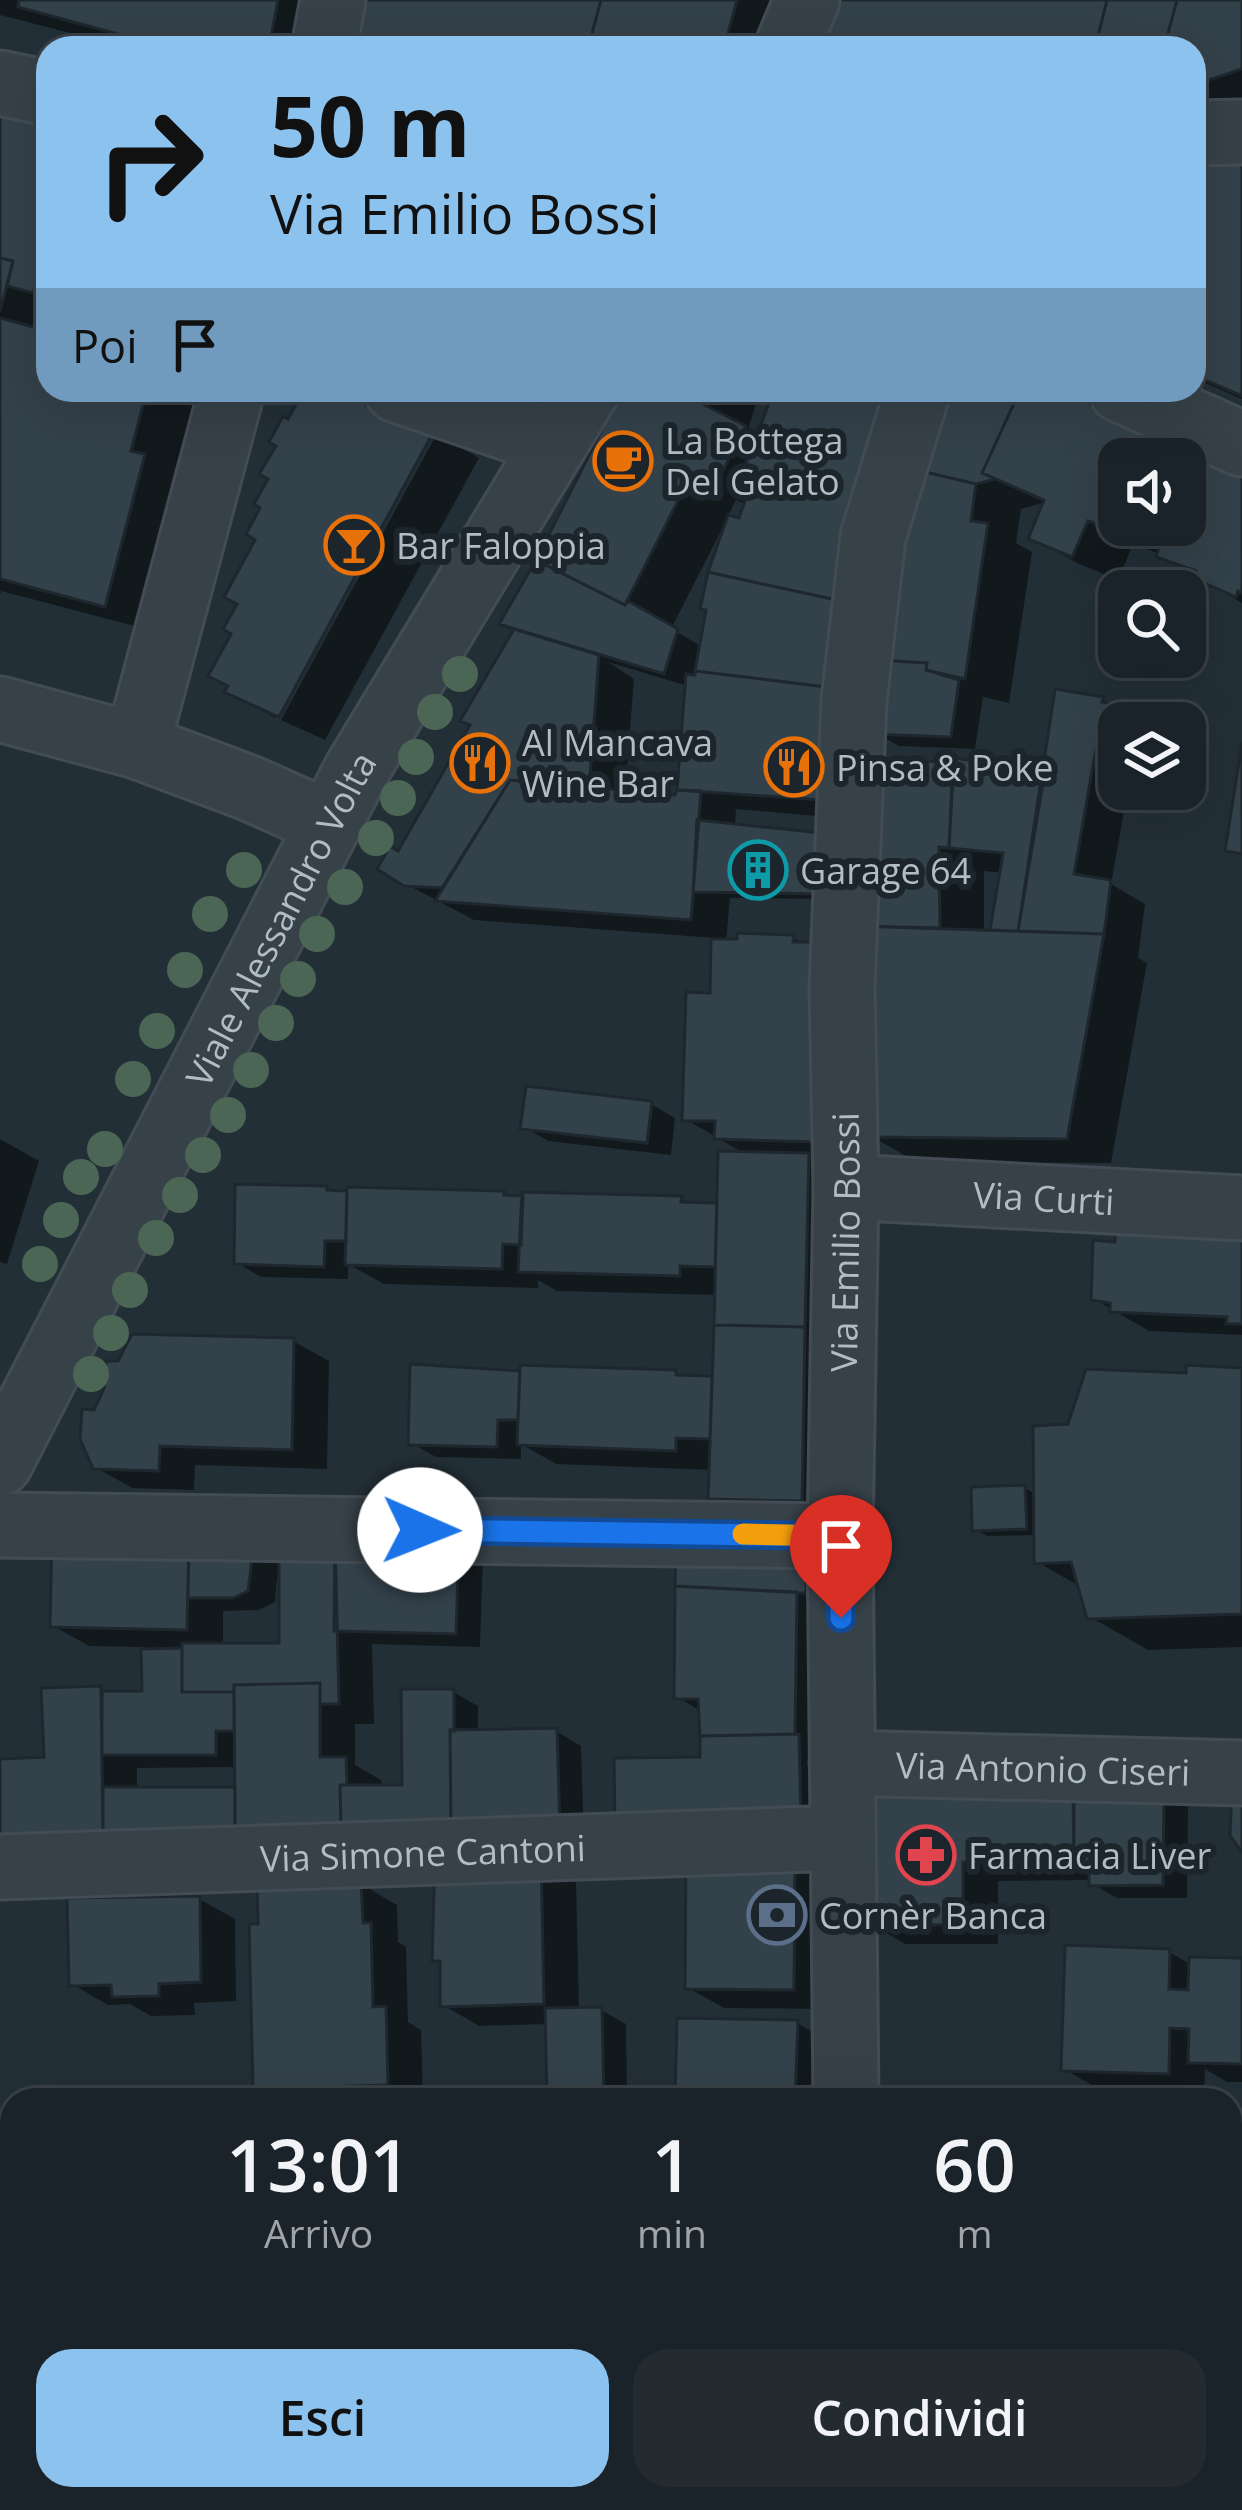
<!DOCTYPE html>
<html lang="it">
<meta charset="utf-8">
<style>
:root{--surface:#1a2329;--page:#232b31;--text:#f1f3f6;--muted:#9fa4a8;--line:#384046;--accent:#8cc2ee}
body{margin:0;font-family:"Open Sans",sans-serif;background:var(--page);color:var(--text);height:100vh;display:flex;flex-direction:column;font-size:45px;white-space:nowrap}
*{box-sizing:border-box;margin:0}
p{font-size:39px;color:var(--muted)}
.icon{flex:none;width:66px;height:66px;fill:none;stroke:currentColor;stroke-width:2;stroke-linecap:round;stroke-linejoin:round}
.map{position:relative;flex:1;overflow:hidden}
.sheet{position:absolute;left:0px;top:2088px;width:1242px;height:423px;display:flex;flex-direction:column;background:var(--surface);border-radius:36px 36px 0 0;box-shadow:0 12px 48px #0002,0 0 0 3px var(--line)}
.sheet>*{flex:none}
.hud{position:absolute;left:36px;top:36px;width:1170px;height:366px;border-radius:36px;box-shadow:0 12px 48px #0002,0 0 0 3px var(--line);background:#8cc2ee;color:#111;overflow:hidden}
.tools{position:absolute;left:1098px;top:438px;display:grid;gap:24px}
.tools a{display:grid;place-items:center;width:108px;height:108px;border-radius:24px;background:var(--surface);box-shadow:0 12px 48px #0002,0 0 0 3px var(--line);font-size:60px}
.pin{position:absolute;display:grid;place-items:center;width:102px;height:102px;color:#fff;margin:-123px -51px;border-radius:50% 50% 50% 0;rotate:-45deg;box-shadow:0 0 12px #0007}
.pin .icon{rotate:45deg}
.me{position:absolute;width:132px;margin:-66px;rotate:91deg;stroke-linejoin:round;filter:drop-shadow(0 0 9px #0008)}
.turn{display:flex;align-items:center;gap:42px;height:252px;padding:0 36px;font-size:54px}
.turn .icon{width:156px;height:156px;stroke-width:2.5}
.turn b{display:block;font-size:84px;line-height:102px}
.then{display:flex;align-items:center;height:114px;padding:0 36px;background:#0003;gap:24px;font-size:45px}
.eta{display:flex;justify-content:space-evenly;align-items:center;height:204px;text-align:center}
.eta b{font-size:72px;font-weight:600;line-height:84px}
.button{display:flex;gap:24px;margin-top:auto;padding:24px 36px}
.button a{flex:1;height:138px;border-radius:36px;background:var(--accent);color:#111;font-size:48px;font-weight:600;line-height:138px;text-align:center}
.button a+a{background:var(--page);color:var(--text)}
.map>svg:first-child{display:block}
.shadow{fill:#0007;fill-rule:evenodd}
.building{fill:#33414b;stroke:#1e272e;stroke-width:3}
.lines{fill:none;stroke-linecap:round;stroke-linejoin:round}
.minor-casing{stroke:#434c54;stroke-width:69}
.minor{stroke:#364148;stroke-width:63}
.tree{fill:#4b6655}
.route-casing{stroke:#114b97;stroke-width:30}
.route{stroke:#1a73e8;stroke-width:21}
.slow{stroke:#f59e0b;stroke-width:21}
.labels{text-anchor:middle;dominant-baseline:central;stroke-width:12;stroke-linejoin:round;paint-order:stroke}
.poi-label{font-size:36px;fill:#b1bcc4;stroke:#1c252c;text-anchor:start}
.street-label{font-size:36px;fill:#b1bcc4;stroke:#1c252c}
</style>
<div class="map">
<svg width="1242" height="2510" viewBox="0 0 1242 2510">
<rect width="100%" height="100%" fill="#232f37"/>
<path class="shadow" d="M 0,0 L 328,0 L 319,48 L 128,48 L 0,15 Z
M 360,0 L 802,0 L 789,48 L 350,48 Z
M 1242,0 L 1242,109 L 1194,120 L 1194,48 L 823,48 Z
M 0,93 L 48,105 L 48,390 L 198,390 L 176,476 L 189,483 L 150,630 L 1,591 L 0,595 Z
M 1242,142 L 1242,399 L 1194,378 L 1194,157 Z
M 330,390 L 385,418 L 434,432 L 479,458 L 325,740 L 281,720 L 435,437 L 428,437 L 275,718 L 228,691 L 235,633 L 272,478 L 290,423 L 322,405 Z
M 625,390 L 760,390 L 748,430 L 759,437 L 777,390 L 1050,390 L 1242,472 L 1242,603 L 1160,554 L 1133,544 L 1118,580 L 1077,563 L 1032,537 L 1046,502 L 1021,509 L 1016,543 L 1032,552 L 1009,703 L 983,697 L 975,749 L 899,746 L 874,732 L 860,763 L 956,765 L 957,761 L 1044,775 L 1058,692 L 1103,700 L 1116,708 L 1145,713 L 1162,723 L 1119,723 L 1119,789 L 1128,789 L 1111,884 L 1145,904 L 1138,958 L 1147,963 L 1111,1163 L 916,1162 L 871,1136 L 837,1520 L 747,1518 L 711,1497 L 712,1470 L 556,1464 L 521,1444 L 521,1459 L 436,1457 L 411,1443 L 519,1374 L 675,1373 L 683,1378 L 715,1379 L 718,1295 L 557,1291 L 538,1280 L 538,1288 L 384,1284 L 348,1264 L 348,1279 L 261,1277 L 237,1263 L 327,1189 L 335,1193 L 681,1199 L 691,1205 L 720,1206 L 747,1155 L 685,1119 L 713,997 L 715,938 L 474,920 L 406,884 L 400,855 L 473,725 L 517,631 L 504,623 ZM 1119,459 L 1185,459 L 1185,525 L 1119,525 ZM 736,500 L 747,505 L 741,522 L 727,518 ZM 723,527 L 727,528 L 703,647 L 671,629 ZM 608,662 L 688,686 L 677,799 L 625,795 L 634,679 ZM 736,809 L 861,820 L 862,968 L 793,938 L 726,942 L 730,898 L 832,899 L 735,827 ZM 984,871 L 1003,873 L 992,933 L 984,933 Z
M 651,1104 L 675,1118 L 671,1155 L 548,1141 L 524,1127 Z
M 0,1139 L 39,1161 L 7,1264 L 0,1262 Z
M 1242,1217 L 1242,1335 L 1149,1331 L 1094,1299 L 1118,1245 Z
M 293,1341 L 329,1361 L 327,1469 L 195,1465 L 194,1490 L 132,1488 L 95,1467 L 96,1413 Z
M 1242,1371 L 1242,1647 L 1148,1650 L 1090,1617 L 1081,1587 L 1037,1562 L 1037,1535 L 987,1536 L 975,1529 L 1025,1488 L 1037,1495 L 1070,1427 Z
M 55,1535 L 254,1546 L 282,1562 L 483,1557 L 480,1647 L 372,1644 L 374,1724 L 355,1724 L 355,1765 L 381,1780 L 382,1788 L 405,1788 L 453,1692 L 478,1706 L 478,1733 L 556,1731 L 581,1746 L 584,1841 L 138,1858 L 0,1762 L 47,1760 L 100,1689 L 109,1694 L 145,1694 L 144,1647 L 89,1646 L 53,1626 ZM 277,1578 L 282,1578 L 282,1646 L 223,1646 L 223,1611 L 259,1610 L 275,1602 ZM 238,1767 L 238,1790 L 137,1790 L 137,1768 Z
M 678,1551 L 831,1569 L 836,1841 L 703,1759 L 701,1711 L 677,1697 Z
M 869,1778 L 1163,1793 L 1188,1807 L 1187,1898 L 1117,1898 L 1092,1884 L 1092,1880 L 998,1881 L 998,1944 L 905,1944 L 869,1923 Z
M 794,1856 L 830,1877 L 829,2009 L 724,2008 L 688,1988 Z
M 540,1858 L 576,1879 L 579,2010 L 601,2010 L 626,2024 L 627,2100 L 550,2100 L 548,2024 L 479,2026 L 443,2005 L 443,1964 L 435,1960 Z
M 361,1884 L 397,1905 L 398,1942 L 406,1947 L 408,2022 L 421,2030 L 423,2100 L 278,2100 L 256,2087 Z
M 199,1899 L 235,1919 L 236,2001 L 194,2003 L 195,2015 L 151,2016 L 130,2004 L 108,2005 L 72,1984 Z
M 1169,1952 L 1192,1965 L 1242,1961 L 1242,2082 L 1227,2082 L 1205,2069 L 1204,2093 L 1100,2090 L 1064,2069 Z
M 797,2023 L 822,2037 L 820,2100 L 677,2100 Z
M 12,2173 L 12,2279 L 0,2279 L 0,2174 Z
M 1230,2381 L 1242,2383 L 1242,2454 L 1230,2456 Z
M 679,2499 L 834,2499 L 836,2510 L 681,2510 Z
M 951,2499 L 991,2499 L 996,2510 L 967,2508 Z"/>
<path class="building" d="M 19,0 L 278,0 L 269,48 L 169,48 L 18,7 Z
M 357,0 L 601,0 L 588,48 L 348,48 Z
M 601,0 L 737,0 L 724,48 L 588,48 Z
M 833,0 L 1107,0 L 1095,48 L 820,48 Z
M 1107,0 L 1177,0 L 1164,48 L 1095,48 Z
M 1177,0 L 1242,0 L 1242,69 L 1194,85 L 1194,48 L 1164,48 Z
M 0,90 L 48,102 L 48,236 L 33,293 L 7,286 L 13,261 L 0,258 Z
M 1242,139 L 1242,396 L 1194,375 L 1194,154 Z
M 0,258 L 13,261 L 0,312 Z
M 0,318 L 48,331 L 48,390 L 147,390 L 131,451 L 145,454 L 105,607 L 0,579 Z
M 327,390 L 339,390 L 384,414 L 435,429 L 279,717 L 224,692 L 228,686 L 208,676 L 231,634 L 223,629 L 237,604 L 224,597 L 255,540 L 246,534 L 260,508 L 254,504 L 268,479 L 259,474 L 276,446 L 269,442 L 283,416 L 288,419 L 303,392 L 321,401 Z
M 622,390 L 708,390 L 703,404 L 746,426 L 714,488 L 690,477 L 625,605 L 536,560 Z
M 774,390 L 836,390 L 892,408 L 841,601 L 708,572 L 728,515 L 739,518 L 756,469 L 744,468 Z
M 927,390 L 1020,390 L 982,473 L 995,479 L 976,484 L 904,467 Z
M 1020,390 L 1057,390 L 1179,444 L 1177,459 L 1119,459 L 1119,525 L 1165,525 L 1162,540 L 1122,533 L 1088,521 L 1072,557 L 1028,539 L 1044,500 L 982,473 Z
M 1179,444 L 1242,469 L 1242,593 L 1238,591 L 1236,597 L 1193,578 L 1196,571 L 1156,557 L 1165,525 L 1185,525 L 1185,459 L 1177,459 Z
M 904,467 L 976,484 L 971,521 L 988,523 L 965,679 L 926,670 L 927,663 L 877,660 Z
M 536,560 L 625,605 L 628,601 L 678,629 L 664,674 L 499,624 Z
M 708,572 L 841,601 L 827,687 L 695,671 L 706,610 L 700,609 Z
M 514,629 L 599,655 L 589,789 L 510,780 L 442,888 L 404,886 L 377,869 L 390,846 L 398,851 L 470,725 L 460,721 Z
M 877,660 L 927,663 L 926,670 L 959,680 L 951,737 L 871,734 Z
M 695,671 L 827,687 L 822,800 L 677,790 L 686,674 L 695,675 Z
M 1055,689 L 1104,697 L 1102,702 L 1146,710 L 1142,723 L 1119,723 L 1119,754 L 1096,749 L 1074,874 L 1111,880 L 1104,934 L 1018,931 Z
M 1242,742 L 1242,854 L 1225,851 Z
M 954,758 L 1041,771 L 1040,778 L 1044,777 L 1018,931 L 990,930 L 1003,853 L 949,848 Z
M 858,760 L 953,762 L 949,848 L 939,847 L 940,928 L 856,926 Z
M 510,780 L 675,795 L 677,790 L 701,791 L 691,920 L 435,901 Z
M 697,820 L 831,834 L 821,894 L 693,892 Z
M 856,926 L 1104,934 L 1067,1139 L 868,1137 Z
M 737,933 L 794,935 L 793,942 L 823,942 L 818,1142 L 714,1139 L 715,1121 L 682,1121 L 686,992 L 710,993 L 711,939 L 737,939 Z
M 526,1086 L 652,1101 L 647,1143 L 520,1129 Z
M 718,1151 L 809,1153 L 805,1327 L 714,1325 Z
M 235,1184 L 327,1186 L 327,1190 L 347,1191 L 346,1241 L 325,1241 L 324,1267 L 234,1264 Z
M 347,1187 L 504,1191 L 504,1195 L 523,1196 L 521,1245 L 503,1244 L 502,1269 L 345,1265 Z
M 522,1192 L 682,1196 L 681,1202 L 717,1203 L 715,1267 L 680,1266 L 680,1276 L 518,1272 Z
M 1116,1209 L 1242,1214 L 1242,1324 L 1226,1324 L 1227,1317 L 1110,1312 L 1110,1303 L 1091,1300 L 1093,1240 L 1115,1242 Z
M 714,1325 L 805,1327 L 802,1501 L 708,1499 Z
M 132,1334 L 294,1338 L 292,1450 L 160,1446 L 159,1471 L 93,1469 L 80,1439 L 82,1409 L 94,1410 L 104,1388 L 106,1361 L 118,1361 Z
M 410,1364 L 520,1371 L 518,1420 L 498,1420 L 497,1447 L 408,1445 Z
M 520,1365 L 676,1370 L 676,1375 L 712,1376 L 710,1439 L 676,1438 L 676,1451 L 517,1445 Z
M 1186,1365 L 1242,1368 L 1242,1614 L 1087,1619 L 1071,1562 L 1034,1564 L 1033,1426 L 1068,1424 L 1086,1369 L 1186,1373 Z
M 1025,1485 L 1027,1529 L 972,1531 L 971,1487 Z
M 52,1532 L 189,1533 L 187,1630 L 50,1627 Z
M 279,1536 L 335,1536 L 339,1704 L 320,1704 L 320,1683 L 234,1685 L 234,1692 L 182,1692 L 182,1643 L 279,1643 Z
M 335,1536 L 459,1540 L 456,1634 L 334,1631 Z
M 254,1543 L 248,1591 L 233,1598 L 188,1598 L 189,1544 Z
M 676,1548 L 807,1552 L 806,1593 L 675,1586 Z
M 675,1586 L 797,1592 L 795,1734 L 700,1736 L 698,1699 L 674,1699 Z
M 182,1648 L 182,1692 L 234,1692 L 234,1731 L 216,1731 L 216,1755 L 102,1755 L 102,1691 L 142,1691 L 141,1649 Z
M 320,1683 L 320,1757 L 346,1757 L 347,1785 L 340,1785 L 341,1828 L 235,1838 L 234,1685 Z
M 101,1686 L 103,1839 L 0,1843 L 0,1759 L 44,1757 L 41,1688 Z
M 401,1689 L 454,1689 L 454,1731 L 450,1730 L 451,1835 L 341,1828 L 340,1785 L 402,1785 Z
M 557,1728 L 560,1829 L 451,1831 L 450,1730 Z
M 799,1734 L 801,1822 L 615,1825 L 614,1758 L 700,1757 L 700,1736 Z
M 866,1775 L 1074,1775 L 1074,1861 L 963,1862 L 963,1925 L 866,1925 Z
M 1232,1783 L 1242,1783 L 1242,1852 L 1230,1836 Z
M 103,1787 L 235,1787 L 235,1838 L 103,1839 Z
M 1164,1790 L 1163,1885 L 1089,1886 L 1089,1866 L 1074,1866 L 1073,1791 Z
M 686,1852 L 795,1853 L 794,1990 L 685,1989 Z
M 541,1855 L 544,2004 L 440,2007 L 440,1961 L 432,1961 L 435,1857 Z
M 361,1881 L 363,1923 L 371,1923 L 373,2007 L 386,2006 L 388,2085 L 253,2089 L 249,1924 L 258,1924 L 257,1884 Z
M 200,1896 L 201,1982 L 159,1984 L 159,1996 L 112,1997 L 111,1985 L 69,1986 L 67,1898 Z
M 1065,1945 L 1170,1949 L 1169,1989 L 1188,1990 L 1189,1957 L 1242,1958 L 1242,2064 L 1188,2063 L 1189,2029 L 1170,2028 L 1169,2074 L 1061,2071 Z
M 602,2007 L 604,2100 L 547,2100 L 545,2008 Z
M 677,2018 L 798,2020 L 795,2100 L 675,2100 Z
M 1230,2120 L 1242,2121 L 1242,2380 L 1230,2378 Z
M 0,2171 L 12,2171 L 12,2258 L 0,2259 Z
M 1230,2378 L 1242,2380 L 1242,2436 L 1230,2439 Z
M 676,2499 L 803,2499 L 804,2510 L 678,2510 Z"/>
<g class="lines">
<g class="minor-casing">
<g id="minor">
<path d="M 324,48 L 333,0"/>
<path d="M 787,48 L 807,0"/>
<path d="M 0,83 L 48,93"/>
<path d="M 1194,133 L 1242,132"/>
<path d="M 232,390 L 137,746 L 249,788 L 328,823"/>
<path d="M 397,390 L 552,443"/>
<path d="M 1121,390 L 1242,444"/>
<path d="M 0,709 L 137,746"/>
<path id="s1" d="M 846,1187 L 1242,1208"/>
<path id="s2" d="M 0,1463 L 356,771 L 587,390"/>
<path d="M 0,1525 L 840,1536"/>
<path id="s3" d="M 842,1763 L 1242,1773"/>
<path id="s4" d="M 0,1867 L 843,1838"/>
<path id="s5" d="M 846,2100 L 840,1536 L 846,1187 L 842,987 L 854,701 L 873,537 L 918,390"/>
<path d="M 0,2327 L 12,2326"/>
<path d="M 1230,2481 L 1242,2479"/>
<path d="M 850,2499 L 850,2510"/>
<path d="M 232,2510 L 292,2499"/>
<path d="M 1068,2510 L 1130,2499"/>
</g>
</g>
<use href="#minor" class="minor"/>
</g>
<g class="tree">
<circle cx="460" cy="674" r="18"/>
<circle cx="435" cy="712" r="18"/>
<circle cx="416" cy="757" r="18"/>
<circle cx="398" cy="798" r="18"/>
<circle cx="376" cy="838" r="18"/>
<circle cx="244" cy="870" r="18"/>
<circle cx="345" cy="887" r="18"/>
<circle cx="210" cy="914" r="18"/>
<circle cx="317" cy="934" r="18"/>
<circle cx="185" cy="970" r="18"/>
<circle cx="298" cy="979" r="18"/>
<circle cx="276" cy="1023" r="18"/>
<circle cx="157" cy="1031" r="18"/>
<circle cx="251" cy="1070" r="18"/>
<circle cx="133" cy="1079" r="18"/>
<circle cx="228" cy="1115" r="18"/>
<circle cx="105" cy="1149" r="18"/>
<circle cx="203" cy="1155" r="18"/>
<circle cx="81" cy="1177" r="18"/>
<circle cx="180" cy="1195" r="18"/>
<circle cx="61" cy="1220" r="18"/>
<circle cx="156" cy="1238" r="18"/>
<circle cx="40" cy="1264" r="18"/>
<circle cx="130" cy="1290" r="18"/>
<circle cx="111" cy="1333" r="18"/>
<circle cx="91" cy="1374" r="18"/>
</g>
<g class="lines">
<g class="route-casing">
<path id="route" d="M 420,1530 L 840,1536 L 841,1618"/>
</g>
<use href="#route" class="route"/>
<path class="slow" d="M 743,1534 L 840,1536 L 840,1539"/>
</g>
<defs>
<g id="cafe-ring" transform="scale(3)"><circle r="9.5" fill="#1c252c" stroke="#e8710a" stroke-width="1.5"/><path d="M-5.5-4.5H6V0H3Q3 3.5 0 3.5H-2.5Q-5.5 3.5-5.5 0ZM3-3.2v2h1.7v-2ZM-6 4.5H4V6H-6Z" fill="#e8710a"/></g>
<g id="bar-ring" transform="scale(3)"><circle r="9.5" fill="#1c252c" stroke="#e8710a" stroke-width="1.5"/><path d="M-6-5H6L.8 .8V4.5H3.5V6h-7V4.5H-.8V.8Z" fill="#e8710a"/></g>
<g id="restaurant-ring" transform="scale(3)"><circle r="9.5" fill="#1c252c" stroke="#e8710a" stroke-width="1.5"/><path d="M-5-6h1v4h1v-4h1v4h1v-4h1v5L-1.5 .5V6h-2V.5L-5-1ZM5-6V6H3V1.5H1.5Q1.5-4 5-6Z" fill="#e8710a"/></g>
<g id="building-ring" transform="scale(3)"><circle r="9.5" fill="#1c252c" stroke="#0f9aa8" stroke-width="1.5"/><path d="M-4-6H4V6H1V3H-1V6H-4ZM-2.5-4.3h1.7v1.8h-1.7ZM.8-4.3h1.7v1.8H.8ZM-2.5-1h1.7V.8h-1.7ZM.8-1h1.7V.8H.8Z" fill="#0f9aa8"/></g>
<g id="pharmacy-ring" transform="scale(3)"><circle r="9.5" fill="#1c252c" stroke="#e0444e" stroke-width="1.5"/><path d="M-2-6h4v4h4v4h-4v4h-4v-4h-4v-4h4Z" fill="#e0444e"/></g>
<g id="bank-ring" transform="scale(3)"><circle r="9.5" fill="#1c252c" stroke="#5c6f8a" stroke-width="1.5"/><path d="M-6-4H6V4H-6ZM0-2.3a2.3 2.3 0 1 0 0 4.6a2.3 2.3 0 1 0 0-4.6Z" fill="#5c6f8a"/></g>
</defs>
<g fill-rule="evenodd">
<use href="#cafe-ring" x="623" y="461"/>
<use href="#bar-ring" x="354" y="545"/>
<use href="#restaurant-ring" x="480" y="763"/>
<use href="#restaurant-ring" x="794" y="767"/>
<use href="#building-ring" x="758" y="870"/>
<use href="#pharmacy-ring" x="926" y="1855"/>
<use href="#bank-ring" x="777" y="1915"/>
</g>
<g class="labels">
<g class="poi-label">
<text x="665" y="440">La Bottega<tspan x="665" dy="41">Del Gelato</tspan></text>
<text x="396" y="545">Bar Faloppia</text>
<text x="522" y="742">Al Mancava<tspan x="522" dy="41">Wine Bar</tspan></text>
<text x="836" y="767">Pinsa &amp; Poke</text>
<text x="800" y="870">Garage 64</text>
<text x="968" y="1855">Farmacia Liver</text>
<text x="819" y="1915">Cornèr Banca</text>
</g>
<g class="street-label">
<text stroke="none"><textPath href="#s2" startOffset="612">Viale Alessandro Volta</textPath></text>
<text stroke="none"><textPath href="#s1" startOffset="198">Via Curti</textPath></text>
<text stroke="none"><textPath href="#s5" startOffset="858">Via Emilio Bossi</textPath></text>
<text stroke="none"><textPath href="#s3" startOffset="201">Via Antonio Ciseri</textPath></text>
<text stroke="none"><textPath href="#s4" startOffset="423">Via Simone Cantoni</textPath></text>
</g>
</g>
</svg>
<div class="tools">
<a><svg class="icon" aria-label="sound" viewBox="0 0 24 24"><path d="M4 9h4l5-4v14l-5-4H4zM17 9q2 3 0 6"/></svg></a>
<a><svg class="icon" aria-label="search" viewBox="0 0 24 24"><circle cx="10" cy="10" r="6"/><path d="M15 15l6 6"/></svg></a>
<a><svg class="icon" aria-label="layers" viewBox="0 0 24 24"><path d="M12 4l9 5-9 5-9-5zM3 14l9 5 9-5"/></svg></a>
</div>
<div class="pin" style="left:841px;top:1618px;background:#d93025"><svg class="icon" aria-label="arrive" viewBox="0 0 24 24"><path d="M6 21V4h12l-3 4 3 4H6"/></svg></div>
<svg class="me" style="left:420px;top:1530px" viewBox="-20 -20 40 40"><circle r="19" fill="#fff"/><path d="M0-13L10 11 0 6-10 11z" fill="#1a73e8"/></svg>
<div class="hud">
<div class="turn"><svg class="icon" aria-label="right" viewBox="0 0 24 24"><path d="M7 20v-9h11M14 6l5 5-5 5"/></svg><div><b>50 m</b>Via Emilio Bossi</div></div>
<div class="then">Poi<svg class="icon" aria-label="arrive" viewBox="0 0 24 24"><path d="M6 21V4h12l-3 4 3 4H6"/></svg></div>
</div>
<section class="sheet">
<div class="eta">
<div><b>13:01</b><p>Arrivo</p></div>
<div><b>1</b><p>min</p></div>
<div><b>60</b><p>m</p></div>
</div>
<div class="button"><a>Esci</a><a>Condividi</a></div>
</section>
</div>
